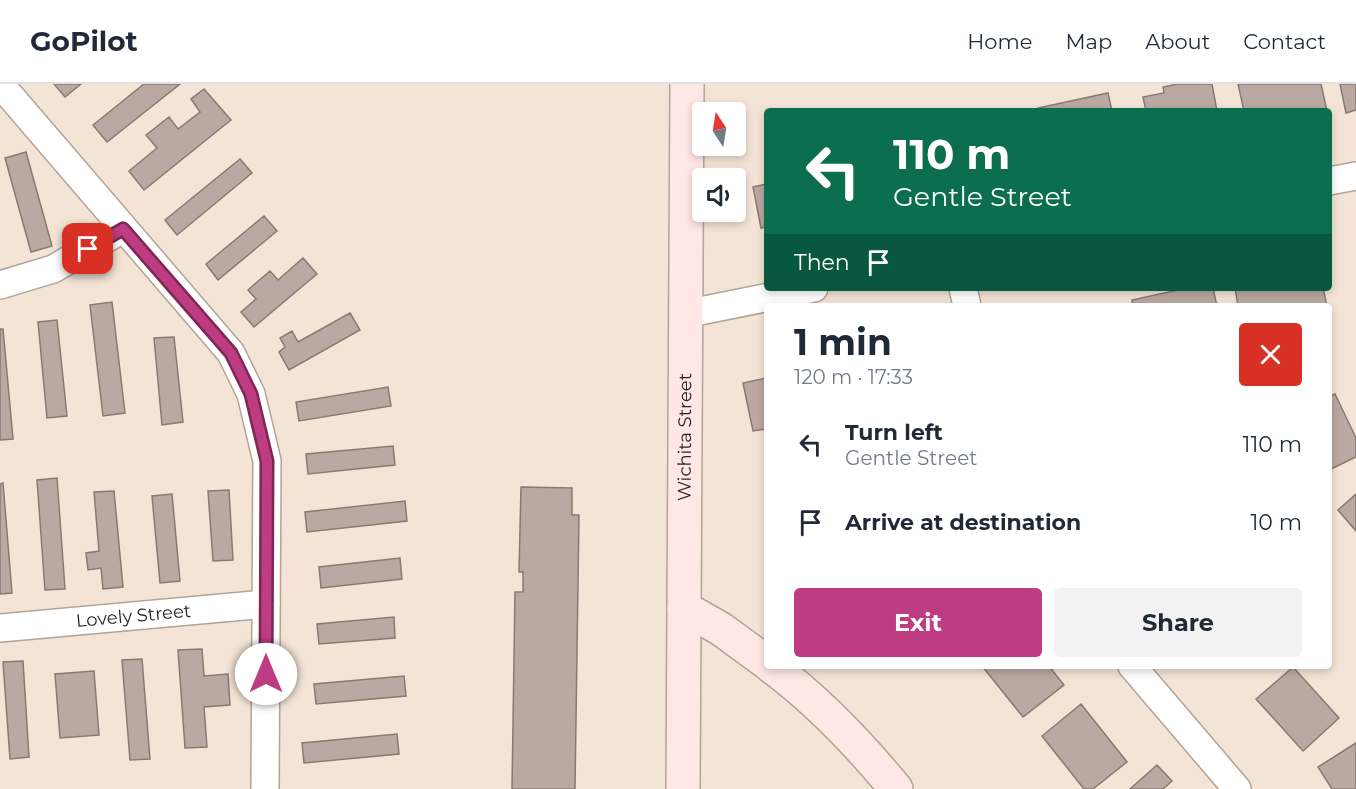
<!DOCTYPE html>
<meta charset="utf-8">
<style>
:root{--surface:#fff;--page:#f2f2f3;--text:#1f2937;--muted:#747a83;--line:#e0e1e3;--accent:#be3c82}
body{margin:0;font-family:Montserrat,sans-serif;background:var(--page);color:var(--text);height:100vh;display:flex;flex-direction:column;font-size:22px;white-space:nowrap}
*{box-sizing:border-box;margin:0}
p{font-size:20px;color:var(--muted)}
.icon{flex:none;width:33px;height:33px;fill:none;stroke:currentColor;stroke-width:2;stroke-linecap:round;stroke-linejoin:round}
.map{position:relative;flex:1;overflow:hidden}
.drawer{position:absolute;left:764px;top:219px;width:568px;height:366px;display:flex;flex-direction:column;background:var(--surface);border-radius:6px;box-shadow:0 3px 9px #0003}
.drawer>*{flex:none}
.banner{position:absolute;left:764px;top:24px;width:568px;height:183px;border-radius:6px;box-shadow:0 3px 9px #0003;background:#0b6e4f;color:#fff;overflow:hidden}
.needle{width:39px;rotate:348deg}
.buttons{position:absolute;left:692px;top:18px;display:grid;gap:12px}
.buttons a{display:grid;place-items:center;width:54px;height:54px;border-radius:6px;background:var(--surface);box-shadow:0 3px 9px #0003;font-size:30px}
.pin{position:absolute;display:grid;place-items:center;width:51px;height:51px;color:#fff;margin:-26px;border-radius:12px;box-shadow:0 3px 9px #0006}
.me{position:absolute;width:66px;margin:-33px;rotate:0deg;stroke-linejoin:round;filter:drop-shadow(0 0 4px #0008)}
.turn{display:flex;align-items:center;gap:21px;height:126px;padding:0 30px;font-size:27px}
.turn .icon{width:78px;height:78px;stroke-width:2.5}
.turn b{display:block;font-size:42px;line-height:51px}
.then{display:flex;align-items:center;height:57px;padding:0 30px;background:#0003;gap:12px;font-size:22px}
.round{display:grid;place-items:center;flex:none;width:63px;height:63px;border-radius:6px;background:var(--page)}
.overview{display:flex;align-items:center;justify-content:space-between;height:102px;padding:0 30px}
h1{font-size:36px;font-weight:700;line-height:45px}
.action{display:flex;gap:12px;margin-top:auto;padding:12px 30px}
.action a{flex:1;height:69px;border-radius:6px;background:var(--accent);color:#fff;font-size:24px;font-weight:700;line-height:69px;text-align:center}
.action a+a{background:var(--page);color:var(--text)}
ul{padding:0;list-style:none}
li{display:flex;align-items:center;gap:18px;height:78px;padding:0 30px}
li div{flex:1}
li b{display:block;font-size:22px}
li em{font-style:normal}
header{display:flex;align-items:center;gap:36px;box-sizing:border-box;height:84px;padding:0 30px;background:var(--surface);border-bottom:2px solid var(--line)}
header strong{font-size:28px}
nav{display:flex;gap:33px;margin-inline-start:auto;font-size:21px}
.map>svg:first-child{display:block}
.building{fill:#bca8a2;stroke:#8a7873;stroke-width:1.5}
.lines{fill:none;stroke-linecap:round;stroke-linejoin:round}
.street-casing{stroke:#b2a397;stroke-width:30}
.secondary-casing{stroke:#b2a397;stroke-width:36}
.street{stroke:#fff;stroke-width:27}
.secondary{stroke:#fee7e4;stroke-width:33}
.route-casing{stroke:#7c2754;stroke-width:15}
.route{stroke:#be3c82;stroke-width:10}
.labels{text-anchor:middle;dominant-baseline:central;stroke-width:5;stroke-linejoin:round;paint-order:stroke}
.street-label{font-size:18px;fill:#29231e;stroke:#fff}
</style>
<header>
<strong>GoPilot</strong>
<nav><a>Home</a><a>Map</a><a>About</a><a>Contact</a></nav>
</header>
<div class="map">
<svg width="1356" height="705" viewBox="0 0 1356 705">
<rect width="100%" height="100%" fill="#f3e4d6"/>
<path class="building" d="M 54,0 L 81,0 L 65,13 Z
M 144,0 L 180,0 L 107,58 L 93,41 Z
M 1178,0 L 1212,0 L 1217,27 L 1146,27 L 1143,13 L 1164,9 L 1163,3 Z
M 1238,0 L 1321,0 L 1327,27 L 1244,27 Z
M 1340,0 L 1356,0 L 1356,26 L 1346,29 Z
M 204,5 L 231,36 L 144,106 L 129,87 L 157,64 L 146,51 L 169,33 L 178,45 L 200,28 L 191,15 Z
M 1108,9 L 1112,27 L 1039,27 L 1038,24 Z
M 26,68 L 52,162 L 31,168 L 5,74 Z
M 240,75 L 252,89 L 177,151 L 165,136 Z
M 766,100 L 766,143 L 761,144 L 753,103 Z
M 264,132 L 277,147 L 218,196 L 206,180 Z
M 303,174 L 317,190 L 254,243 L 241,228 L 256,215 L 248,206 L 270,187 L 278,196 Z
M 1187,204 L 1213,204 L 1217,222 L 1133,222 L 1132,216 Z
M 1235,204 L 1323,204 L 1327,222 L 1238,222 Z
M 112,218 L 125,329 L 103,332 L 90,221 Z
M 350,229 L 360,246 L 289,286 L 279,268 L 285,263 L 280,254 L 292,247 L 298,258 Z
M 57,236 L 67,332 L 47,334 L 38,238 Z
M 0,245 L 3,245 L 13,355 L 0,356 Z
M 174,253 L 183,338 L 162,341 L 154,254 Z
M 766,294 L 766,345 L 753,347 L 743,299 Z
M 388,303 L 391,322 L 299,337 L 296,318 Z
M 1335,310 L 1356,354 L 1356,373 L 1329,386 L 1329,312 Z
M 393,362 L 395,381 L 308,390 L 306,370 Z
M 57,394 L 65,505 L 45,506 L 37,396 Z
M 3,399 L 12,509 L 0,510 L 0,400 Z
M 521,403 L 572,404 L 572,431 L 579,431 L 575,705 L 512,705 L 515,508 L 523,508 L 523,488 L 519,488 Z
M 229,406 L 233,476 L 213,477 L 208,407 Z
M 114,407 L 123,503 L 103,505 L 101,484 L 88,486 L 86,469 L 99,467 L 94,408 Z
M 172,410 L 180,497 L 160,499 L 152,412 Z
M 1356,410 L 1356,447 L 1338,426 Z
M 405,417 L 407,437 L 307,448 L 305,428 Z
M 400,474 L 402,495 L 321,504 L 319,483 Z
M 394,533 L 395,554 L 319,560 L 317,540 Z
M 202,565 L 204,592 L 228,590 L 230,621 L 204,623 L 207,663 L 185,664 L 178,566 Z
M 142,575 L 150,675 L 130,676 L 122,576 Z
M 23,577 L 29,673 L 10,675 L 3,578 Z
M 982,582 L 1049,582 L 1064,601 L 1023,633 Z
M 1293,583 L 1339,634 L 1303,667 L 1256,615 Z
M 94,587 L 99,651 L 60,654 L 55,590 Z
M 404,592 L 406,612 L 316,620 L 314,600 Z
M 1081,620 L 1127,678 L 1093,705 L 1084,705 L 1042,652 Z
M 397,650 L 399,670 L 304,679 L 302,659 Z
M 1356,659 L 1356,705 L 1332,705 L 1318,683 Z
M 1157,681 L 1172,697 L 1163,705 L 1130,705 Z"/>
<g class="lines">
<g class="street-casing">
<g id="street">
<path d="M 0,0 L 231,269 L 251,310 L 267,377 L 265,705"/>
<path d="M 1329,97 L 1356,92"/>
<path d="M 0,201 L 53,185 L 123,145"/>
<path d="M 963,204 L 967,222"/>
<path d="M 685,230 L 814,204"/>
<path id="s1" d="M 0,544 L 266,520"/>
<path d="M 1132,582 L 1237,705"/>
</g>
</g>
<g class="secondary-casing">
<g id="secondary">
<path d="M 684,524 L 721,545 L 766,578"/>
<path d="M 771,582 C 818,617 859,660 896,705"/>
<path id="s2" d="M 683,705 L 687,0"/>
</g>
</g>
<use href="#street" class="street"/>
<use href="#secondary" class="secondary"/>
</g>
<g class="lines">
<g class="route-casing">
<path id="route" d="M 88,165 L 123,145 L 231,269 L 251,310 L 267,377 L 266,590"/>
</g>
<use href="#route" class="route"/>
</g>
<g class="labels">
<g class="street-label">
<text stroke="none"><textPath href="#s2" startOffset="352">Wichita Street</textPath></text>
<text stroke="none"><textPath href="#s1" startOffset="134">Lovely Street</textPath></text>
</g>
</g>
</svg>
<div class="buttons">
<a><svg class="needle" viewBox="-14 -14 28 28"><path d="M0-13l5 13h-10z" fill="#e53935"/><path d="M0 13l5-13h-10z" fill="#747a83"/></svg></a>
<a><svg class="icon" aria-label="sound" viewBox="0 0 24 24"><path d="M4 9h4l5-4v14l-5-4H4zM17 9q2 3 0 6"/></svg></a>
</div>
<div class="pin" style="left:88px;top:165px;background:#d93025"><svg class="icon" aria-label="arrive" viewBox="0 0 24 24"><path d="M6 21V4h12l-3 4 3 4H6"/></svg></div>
<svg class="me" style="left:266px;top:590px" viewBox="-20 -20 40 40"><circle r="19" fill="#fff"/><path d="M0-13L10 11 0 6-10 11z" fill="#be3c82"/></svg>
<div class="banner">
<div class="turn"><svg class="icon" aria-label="left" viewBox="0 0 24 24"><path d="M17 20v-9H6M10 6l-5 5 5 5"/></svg><div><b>110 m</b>Gentle Street</div></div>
<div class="then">Then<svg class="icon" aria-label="arrive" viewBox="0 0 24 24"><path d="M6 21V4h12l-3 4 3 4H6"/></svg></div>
</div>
<section class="drawer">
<div class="overview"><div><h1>1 min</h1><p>120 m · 17:33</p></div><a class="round" style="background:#d93025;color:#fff"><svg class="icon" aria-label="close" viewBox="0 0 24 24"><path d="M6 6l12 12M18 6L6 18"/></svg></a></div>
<ul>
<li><svg class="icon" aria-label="left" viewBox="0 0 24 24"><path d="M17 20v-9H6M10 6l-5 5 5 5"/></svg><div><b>Turn left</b><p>Gentle Street</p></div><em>110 m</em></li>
<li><svg class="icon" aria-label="arrive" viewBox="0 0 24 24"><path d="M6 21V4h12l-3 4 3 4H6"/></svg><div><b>Arrive at destination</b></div><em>10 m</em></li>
</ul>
<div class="action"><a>Exit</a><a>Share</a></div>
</section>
</div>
